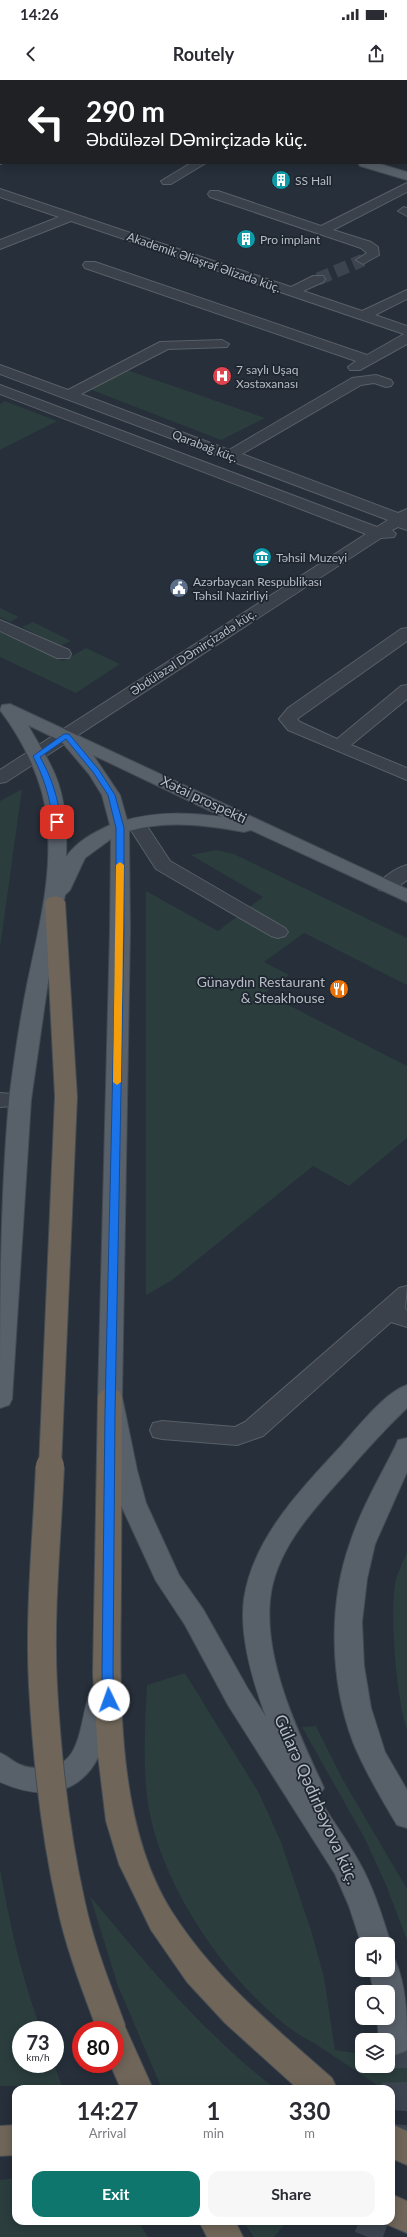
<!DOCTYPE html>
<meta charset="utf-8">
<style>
:root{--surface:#fff;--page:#f7f7f7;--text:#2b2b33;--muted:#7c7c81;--accent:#0f766e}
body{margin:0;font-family:Lato,sans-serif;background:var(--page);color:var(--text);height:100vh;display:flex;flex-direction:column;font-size:15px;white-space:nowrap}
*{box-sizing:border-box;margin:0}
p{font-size:13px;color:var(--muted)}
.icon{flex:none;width:22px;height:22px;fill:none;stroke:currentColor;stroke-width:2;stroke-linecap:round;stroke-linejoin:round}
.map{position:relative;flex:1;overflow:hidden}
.side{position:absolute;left:12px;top:2005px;width:383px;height:140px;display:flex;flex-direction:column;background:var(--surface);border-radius:12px;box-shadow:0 2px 10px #0003}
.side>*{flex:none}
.hud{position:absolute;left:0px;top:0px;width:407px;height:84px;box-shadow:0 2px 10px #0003;background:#202124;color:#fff;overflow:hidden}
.tools{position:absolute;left:355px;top:1857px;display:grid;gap:8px}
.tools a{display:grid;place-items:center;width:40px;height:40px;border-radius:8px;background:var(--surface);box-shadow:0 2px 10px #0003;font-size:20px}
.speed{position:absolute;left:12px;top:1941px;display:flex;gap:8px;font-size:20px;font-weight:700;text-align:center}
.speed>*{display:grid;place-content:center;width:52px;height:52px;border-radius:50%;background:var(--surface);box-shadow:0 2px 10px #0003;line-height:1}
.speed small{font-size:10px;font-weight:400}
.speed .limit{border:6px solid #d22;background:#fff;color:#111}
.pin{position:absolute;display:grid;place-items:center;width:34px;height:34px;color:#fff;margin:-17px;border-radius:8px;box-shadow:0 2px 6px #0006}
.me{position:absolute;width:44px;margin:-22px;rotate:357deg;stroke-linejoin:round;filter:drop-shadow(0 0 3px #0008)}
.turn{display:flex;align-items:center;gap:14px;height:84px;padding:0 20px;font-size:18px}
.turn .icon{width:52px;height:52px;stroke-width:2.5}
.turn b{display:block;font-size:28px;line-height:34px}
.eta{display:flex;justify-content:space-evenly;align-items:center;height:68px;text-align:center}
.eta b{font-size:24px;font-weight:700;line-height:28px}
.button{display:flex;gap:8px;margin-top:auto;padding:8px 20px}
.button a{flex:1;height:46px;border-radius:12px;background:var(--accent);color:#fff;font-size:16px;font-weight:700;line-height:46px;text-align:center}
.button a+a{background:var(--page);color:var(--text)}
.status{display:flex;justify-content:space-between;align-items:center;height:28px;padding:0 20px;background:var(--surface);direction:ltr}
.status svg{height:11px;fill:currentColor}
header{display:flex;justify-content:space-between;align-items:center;height:52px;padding:0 20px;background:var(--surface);font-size:18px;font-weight:700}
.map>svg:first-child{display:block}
.green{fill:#2b3d3d}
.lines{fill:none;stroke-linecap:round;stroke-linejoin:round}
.minor-tunnel{stroke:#3b444f;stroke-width:13;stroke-dasharray:13 6;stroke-linecap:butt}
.major-tunnel{stroke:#3b444f;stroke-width:28;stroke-dasharray:28 14;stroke-linecap:butt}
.minor-casing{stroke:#585f68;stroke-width:2}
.major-casing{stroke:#434a53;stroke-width:2}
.highway-casing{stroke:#454c55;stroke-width:2}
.minor{fill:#3a414a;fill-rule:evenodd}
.major{fill:#58606a;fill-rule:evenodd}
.highway{fill:#6f6558;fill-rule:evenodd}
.highway-bridge-far1-casing{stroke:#454c55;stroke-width:24;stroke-linecap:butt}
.highway-bridge-casing{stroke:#454c55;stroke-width:30;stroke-linecap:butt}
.highway-bridge-far1{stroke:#6f6558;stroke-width:22}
.highway-bridge{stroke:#6f6558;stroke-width:28}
.route{fill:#1a73e8;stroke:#114b97}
.slow{fill:#f59e0b}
.labels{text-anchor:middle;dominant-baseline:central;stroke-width:3.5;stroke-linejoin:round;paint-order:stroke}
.far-poi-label{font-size:12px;fill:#b5bcc6;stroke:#1f262f;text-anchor:start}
.far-street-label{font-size:12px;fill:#b5bcc6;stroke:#1f262f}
.street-label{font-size:14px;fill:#b5bcc6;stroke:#1f262f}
.poi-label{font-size:14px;fill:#b5bcc6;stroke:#1f262f;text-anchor:end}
.near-street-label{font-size:17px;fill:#b5bcc6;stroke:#1f262f}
</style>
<div class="status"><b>14:26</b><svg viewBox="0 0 49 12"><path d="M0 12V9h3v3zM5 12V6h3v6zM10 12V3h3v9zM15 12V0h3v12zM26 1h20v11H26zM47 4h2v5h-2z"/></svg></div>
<header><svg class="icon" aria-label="back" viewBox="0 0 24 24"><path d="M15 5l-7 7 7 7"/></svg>Routely<svg class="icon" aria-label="share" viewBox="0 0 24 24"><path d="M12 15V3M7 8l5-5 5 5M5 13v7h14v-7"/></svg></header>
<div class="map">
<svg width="407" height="2157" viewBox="0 0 407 2157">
<rect width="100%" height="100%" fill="#262f3a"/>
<path class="green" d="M 127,290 L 265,338 L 221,360 L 89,309 Z
M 5,321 L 57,341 L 0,370 L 0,324 Z
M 0,528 L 19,537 L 10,542 L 0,537 Z
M 33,542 L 71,561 L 60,566 L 22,547 Z
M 0,552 L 63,581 L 86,568 L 120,584 L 76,613 L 0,577 Z
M 22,709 L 0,868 L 0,721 Z
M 216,770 L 234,774 L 407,858 L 407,905 L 304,853 L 264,882 L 289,895 L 265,913 L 407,986 L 407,1058 L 349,1106 L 313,1086 L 171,1201 L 146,1215 L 146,811 L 218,851 L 263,817 L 191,775 Z
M 407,1472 L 407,1650 C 396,1617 390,1538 395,1504 C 397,1493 403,1482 407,1472 Z
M 185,1593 L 259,1713 L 281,1762 L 311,1850 L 324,1897 L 335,1970 L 362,1974 L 362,1986 L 388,1986 L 388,1978 L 407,1981 L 407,2025 L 391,2014 L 391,2009 L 383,2009 C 361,1994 339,1980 317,1965 C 305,1958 292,1951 282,1942 C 221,1892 164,1808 149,1730 C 142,1689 145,1646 147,1605 Z
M 316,1646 L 343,1700 L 407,1809 L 407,1860 L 386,1805 L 365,1759 L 302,1647 Z
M 0,1788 C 10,1846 21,1894 41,1950 L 21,1950 L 21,1984 L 54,1984 L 62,2006 L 0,2006 Z
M 90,1816 C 147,1885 204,1954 276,2009 L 162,2009 L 118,1906 Z
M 16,2098 L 16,2141 L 138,2141 L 148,2157 L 0,2157 L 0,2100 Z
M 243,2141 L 287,2141 L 274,2157 L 254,2157 Z"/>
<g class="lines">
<path class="minor-tunnel" d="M 318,199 L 363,180"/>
<path class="major-tunnel" d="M 391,2072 L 396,2017 L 395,1961
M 368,2157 L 374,2141"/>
<g class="minor-casing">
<path id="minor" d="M 161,0 L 175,0 L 160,1 Z
M 194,0 L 207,0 L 193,1 Z
M 402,0 L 407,0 L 407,5 L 406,1 Z
M 406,52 L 407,52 L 407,60 L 406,60 Z
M 0,76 L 1,83 L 3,83 L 0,84 Z
M 191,83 L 206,83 L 171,104 L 163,104 L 161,101 Z
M 407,103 L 407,112 L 333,150 L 371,162 L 378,167 L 379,175 L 363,184 L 356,180 L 367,173 L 361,168 L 210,117 L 208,114 L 210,111 L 218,111 L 321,146 Z
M 0,109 L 291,207 L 313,196 L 323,196 L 325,199 L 323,202 L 303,211 L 362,231 L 407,210 L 407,219 L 375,235 L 407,246 L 407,264 L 360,290 L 350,290 L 348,287 L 356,281 L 85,188 L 83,185 L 85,182 L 95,182 L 367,275 L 404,254 L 71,141 L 0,169 L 0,160 L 59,137 L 0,117 Z
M 404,127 L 407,128 L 407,136 L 398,131 Z
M 222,260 L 229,264 L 227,267 L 168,269 L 81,314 L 229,370 L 352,298 L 376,295 L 391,300 L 393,303 L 391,306 L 386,307 L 374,303 L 361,305 L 242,374 L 398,433 L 407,429 L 407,450 L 398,447 L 392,450 L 396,454 L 394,457 L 381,458 L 6,702 L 0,703 L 0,690 L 366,454 L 0,314 L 0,305 L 377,447 L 388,440 L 0,294 L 0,285 L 68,310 L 160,262 Z
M 0,540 L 69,570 L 71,574 L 69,578 L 57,578 L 0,551 Z
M 407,548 L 407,561 L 297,639 L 300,642 L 337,659 L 401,606 L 407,605 L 407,619 L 351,665 L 407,688 L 407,700 L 288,650 L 279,639 L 288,628 L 401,549 Z
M 136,738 L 143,740 L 170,781 L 285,848 L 288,852 L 285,856 L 278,858 L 271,856 L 156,789 L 127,744 L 129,740 Z
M 407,785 L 407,800 C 398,807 391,813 379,810 L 376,806 C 383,797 396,788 407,785 Z
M 0,1013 L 28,1015 L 31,1020 L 28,1025 L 0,1027 Z
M 407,1206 L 405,1229 L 407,1230 L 407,1247 L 391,1242 L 263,1356 L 237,1365 L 162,1359 L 153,1357 L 150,1350 L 153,1343 L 162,1341 L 235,1347 L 245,1342 L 399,1208 Z"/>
</g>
<g class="major-casing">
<path id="major" d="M 75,0 L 90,0 L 91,1 L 76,1 Z
M 122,0 L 137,0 L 138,1 L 123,1 Z
M 358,83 L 377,83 L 407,92 L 407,100 L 360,86 Z
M 10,624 L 407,809 L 407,822 L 251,750 L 244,752 C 206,745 167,740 129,751 L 130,850 L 122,1317 L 137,1390 L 146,1423 L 179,1495 L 203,1529 L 248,1609 L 266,1637 C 253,1602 239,1557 244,1519 C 253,1458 301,1409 341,1366 C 357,1348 385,1312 407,1305 L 407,1328 C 386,1348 366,1370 347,1392 C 314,1429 275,1469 270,1520 C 264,1582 299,1654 324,1708 L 318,1717 C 331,1739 347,1760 359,1782 C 373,1806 382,1836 391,1864 L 388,1870 L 388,1864 L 362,1864 L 362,1866 L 349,1826 L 335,1794 L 228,1625 L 185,1545 L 156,1501 L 120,1423 L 111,1390 L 98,1317 L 110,850 L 111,759 L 85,778 L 70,810 L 65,815 L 48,902 L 31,1020 L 12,1319 L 9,1325 L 0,1328 C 0,1225 0,1122 9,1020 C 14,980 20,939 28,900 C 39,847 53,795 47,740 C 44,702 23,660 0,630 L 2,625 ZM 28,645 L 61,661 L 89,694 L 102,715 L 110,745 C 93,753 77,761 66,777 C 67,750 66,722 56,697 C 49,679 37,662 28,645 ZM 93,675 L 223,737 C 191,733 158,731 127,740 L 120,715 Z
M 407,1358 L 407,1392 L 375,1464 L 367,1499 L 362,1542 L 364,1586 L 371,1628 L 385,1672 L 407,1710 L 407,1748 L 397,1745 C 381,1718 365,1691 353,1662 C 330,1601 328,1525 350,1463 C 361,1429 379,1399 395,1367 L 398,1360 Z
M 102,1605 L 112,1608 C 117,1620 113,1631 110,1643 C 97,1705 59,1728 0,1702 L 0,1673 C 8,1676 13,1682 21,1685 C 27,1688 35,1688 42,1688 C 86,1688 78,1636 92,1608 Z
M 388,1878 L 395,1880 C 407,1908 407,1938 407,1969 L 406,1971 L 395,1975 L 388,1973 L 388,1960 L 379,1960 L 377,1938 L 388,1938 L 388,1912 L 374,1912 L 369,1890 L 388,1890 Z"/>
</g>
<g class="highway-casing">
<path id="highway" d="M 55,816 L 62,818 L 65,822 L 77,1017 L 74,1022 L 66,1024 L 58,1022 L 55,1017 L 45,822 L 48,818 Z
M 110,1308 L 119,1311 L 122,1317 C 122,1380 121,1444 121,1507 C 120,1610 115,1742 172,1832 C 214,1898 274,1947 332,1998 L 337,2009 L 298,2009 L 225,1943 L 187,1902 L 151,1850 L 119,1784 L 106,1741 L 98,1675 L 93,1593 L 98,1317 L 101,1311 Z
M 115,1945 L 126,1949 L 153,2009 L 121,2009 L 110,1984 L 115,1984 L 115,1950 L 104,1950 Z
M 391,2044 L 407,2051 L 407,2085 L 391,2078 Z
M 16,2045 L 16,2075 L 0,2076 L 0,2046 Z
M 391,2114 L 407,2121 L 407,2153 L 379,2141 L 391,2141 Z
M 199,2141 L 235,2141 L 243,2157 L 207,2157 Z"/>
</g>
<use href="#minor" class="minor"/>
<use href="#major" class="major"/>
<use href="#highway" class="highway"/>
<g class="highway-bridge-far1-casing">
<path id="highway-bridge-far1" d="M 50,1387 L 66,1017"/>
</g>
<g class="highway-bridge-casing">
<path id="highway-bridge" d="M 50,1386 C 47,1458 39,1533 43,1606 C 47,1678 55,1753 71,1824 C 80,1867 97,1909 112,1950"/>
</g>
<use href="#highway-bridge-far1" class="highway-bridge-far1"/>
<use href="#highway-bridge" class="highway-bridge"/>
</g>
<path class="route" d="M 64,654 L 69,654 L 99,690 L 115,715 L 124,748 L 124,850 L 115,1332 L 113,1593 L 114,1620 L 109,1625 L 103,1620 L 102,1593 L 105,1332 L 116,850 L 116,748 L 108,715 L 93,692 L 66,659 L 40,677 C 52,698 58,718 61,742 L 57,744 L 53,742 C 50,717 44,698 33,676 Z"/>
<path class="slow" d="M 120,782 L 124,785 L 121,1002 L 117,1005 L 113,1002 L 116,785 Z"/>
<defs>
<g id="building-disc" transform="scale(1)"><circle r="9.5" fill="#0f9aa8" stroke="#1f262f"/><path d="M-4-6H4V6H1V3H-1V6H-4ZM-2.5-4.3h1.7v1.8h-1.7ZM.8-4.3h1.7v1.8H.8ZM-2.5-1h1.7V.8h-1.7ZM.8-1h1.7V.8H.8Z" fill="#fff"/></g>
<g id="hospital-disc" transform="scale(1)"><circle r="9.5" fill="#e0444e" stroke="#1f262f"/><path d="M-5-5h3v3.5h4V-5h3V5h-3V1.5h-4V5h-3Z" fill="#fff"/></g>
<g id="museum-disc" transform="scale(1)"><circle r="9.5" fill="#0f9aa8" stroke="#1f262f"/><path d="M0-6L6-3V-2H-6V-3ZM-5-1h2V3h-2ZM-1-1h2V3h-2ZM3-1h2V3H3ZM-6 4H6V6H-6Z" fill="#fff"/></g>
<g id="civic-disc" transform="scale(1)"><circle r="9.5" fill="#5c6f8a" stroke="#1f262f"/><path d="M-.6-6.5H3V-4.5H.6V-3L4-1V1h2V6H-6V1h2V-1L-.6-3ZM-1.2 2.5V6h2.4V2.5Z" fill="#fff"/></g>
<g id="restaurant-disc" transform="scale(1)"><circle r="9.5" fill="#e8710a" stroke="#1f262f"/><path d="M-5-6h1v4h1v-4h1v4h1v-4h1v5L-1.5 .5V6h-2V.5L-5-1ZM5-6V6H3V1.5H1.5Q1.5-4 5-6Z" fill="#fff"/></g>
</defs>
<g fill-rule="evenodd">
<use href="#building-disc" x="281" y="100"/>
<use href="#building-disc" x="246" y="159"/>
<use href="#hospital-disc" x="222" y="296"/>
<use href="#museum-disc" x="262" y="477"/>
<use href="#civic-disc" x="179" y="508"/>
<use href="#restaurant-disc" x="339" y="909"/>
</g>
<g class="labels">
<g class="far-poi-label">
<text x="295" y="100">SS Hall</text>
<text x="260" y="159">Pro implant</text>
<text x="236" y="289">7 saylı Uşaq<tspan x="236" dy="14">Xəstəxanası</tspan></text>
<text x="276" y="477">Təhsil Muzeyi</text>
<text x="193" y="501">Azərbaycan Respublikası<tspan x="193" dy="14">Təhsil Nazirliyi</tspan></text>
</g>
<g class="far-street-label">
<text transform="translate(204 182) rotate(19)">Akademik Əliəşrəf Əlizadə küç.</text>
<text transform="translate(205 366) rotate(21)">Qarabağ küç.</text>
<text transform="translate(193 572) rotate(-33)">Əbdüləzəl DƏmirçizadə küç.</text>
</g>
<g class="street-label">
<text transform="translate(204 719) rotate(25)">Xətai prospekti</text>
</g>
<g class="poi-label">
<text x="325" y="901">Günaydın Restaurant<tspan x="325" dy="16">&amp; Steakhouse</tspan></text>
</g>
<g class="near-street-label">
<text transform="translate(317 1719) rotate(66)">Gülarə Qədirbəyova küç.</text>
</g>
</g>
</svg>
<div class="tools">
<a><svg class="icon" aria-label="sound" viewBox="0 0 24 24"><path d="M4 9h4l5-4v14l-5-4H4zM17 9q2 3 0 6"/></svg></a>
<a><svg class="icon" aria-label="search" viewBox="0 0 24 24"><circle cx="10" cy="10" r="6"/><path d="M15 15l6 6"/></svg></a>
<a><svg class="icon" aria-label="layers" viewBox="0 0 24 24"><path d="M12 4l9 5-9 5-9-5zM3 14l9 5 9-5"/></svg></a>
</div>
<div class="speed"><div>73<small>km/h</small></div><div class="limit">80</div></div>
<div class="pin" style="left:57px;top:742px;background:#d93025"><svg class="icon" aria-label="arrive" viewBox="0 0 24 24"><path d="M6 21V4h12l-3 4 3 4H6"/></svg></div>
<svg class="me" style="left:109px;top:1620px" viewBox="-20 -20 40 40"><circle r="19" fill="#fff"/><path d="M0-13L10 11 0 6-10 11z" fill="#1a73e8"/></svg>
<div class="hud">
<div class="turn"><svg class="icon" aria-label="left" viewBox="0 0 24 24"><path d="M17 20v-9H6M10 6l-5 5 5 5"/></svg><div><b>290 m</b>Əbdüləzəl DƏmirçizadə küç.</div></div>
</div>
<section class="side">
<div class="eta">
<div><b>14:27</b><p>Arrival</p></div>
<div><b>1</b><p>min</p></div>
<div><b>330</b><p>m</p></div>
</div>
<div class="button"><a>Exit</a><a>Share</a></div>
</section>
</div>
